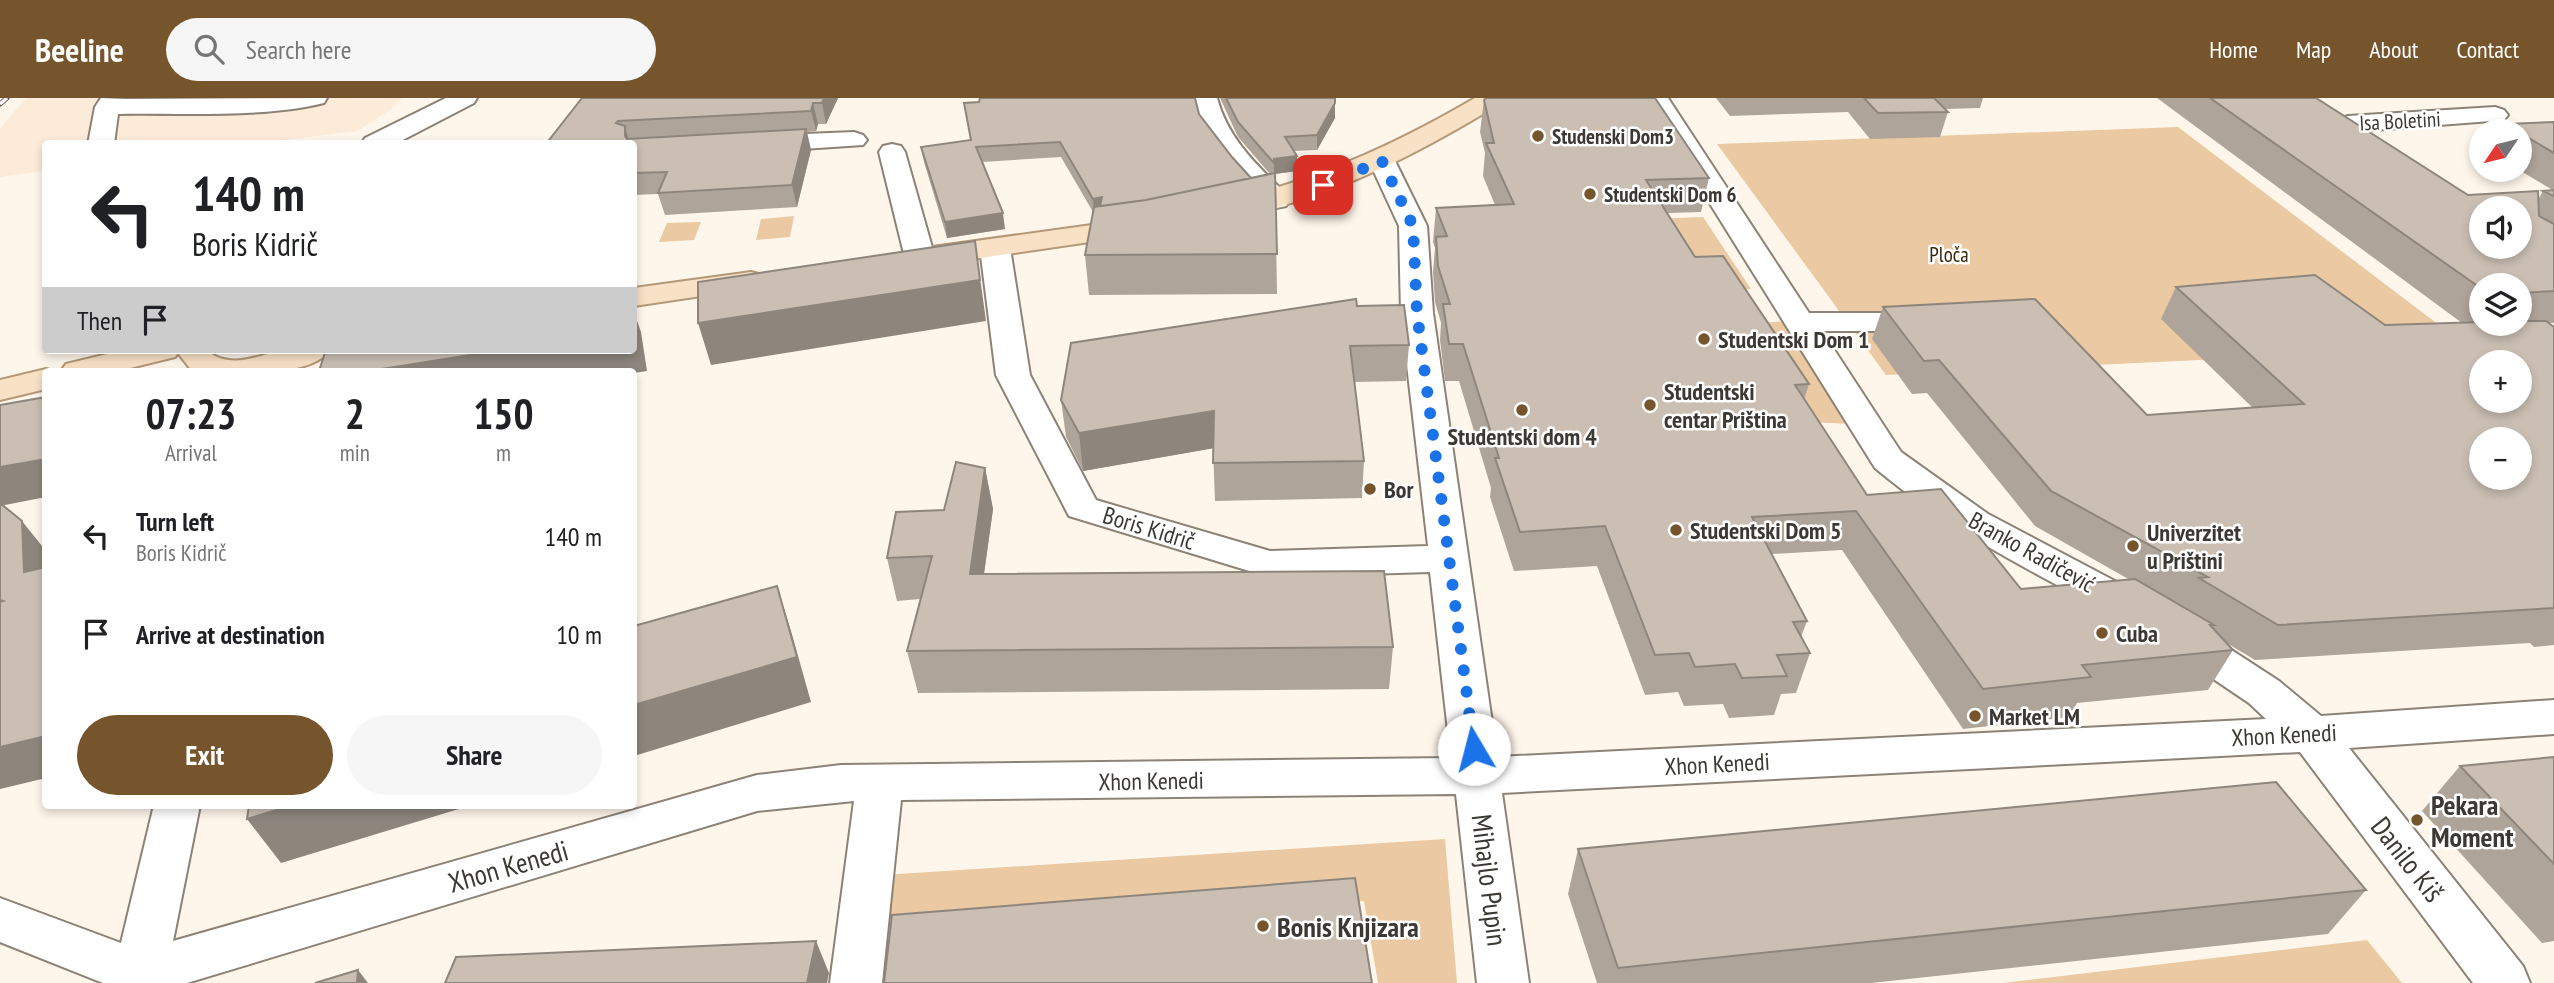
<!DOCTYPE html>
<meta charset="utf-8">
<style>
:root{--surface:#fff;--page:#f6f6f6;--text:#202124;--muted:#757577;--accent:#76552c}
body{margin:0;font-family:"PT Sans Narrow",sans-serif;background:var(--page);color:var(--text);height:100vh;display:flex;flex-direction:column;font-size:26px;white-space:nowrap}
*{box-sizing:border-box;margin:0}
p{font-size:23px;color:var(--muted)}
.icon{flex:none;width:38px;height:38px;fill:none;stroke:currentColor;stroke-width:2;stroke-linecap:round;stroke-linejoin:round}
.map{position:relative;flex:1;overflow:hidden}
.panel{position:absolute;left:42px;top:270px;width:595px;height:441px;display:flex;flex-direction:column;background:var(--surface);border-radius:7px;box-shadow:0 4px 10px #0003}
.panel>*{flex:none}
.top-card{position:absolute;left:42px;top:42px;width:595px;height:214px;border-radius:7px;box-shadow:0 4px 10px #0003;background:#fff;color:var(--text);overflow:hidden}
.needle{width:46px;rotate:235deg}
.buttons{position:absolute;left:2469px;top:21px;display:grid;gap:14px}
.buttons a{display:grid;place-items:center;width:63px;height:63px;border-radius:50%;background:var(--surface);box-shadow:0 4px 10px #0003;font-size:35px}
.pin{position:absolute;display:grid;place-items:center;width:60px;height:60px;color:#fff;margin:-30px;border-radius:14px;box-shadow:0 4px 10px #0006}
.me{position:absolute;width:77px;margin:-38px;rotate:352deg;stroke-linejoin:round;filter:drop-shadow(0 0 5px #0008)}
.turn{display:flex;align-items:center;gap:24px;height:147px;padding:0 35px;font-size:32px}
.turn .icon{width:91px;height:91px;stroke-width:2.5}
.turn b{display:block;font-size:49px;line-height:60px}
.then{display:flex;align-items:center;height:66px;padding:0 35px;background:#0003;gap:14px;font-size:26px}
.eta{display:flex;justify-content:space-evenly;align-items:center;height:119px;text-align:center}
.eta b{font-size:42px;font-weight:700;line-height:49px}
.primary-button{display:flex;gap:14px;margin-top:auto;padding:14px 35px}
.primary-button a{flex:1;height:80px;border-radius:42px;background:var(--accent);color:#fff;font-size:28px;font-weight:700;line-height:80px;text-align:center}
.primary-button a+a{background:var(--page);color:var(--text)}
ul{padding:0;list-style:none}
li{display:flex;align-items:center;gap:21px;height:98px;padding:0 35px}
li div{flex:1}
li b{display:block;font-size:26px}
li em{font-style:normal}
header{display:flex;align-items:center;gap:42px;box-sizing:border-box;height:98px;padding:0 35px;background:var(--accent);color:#fff}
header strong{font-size:33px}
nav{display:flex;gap:38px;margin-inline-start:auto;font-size:24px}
.search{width:490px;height:63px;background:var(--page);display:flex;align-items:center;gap:18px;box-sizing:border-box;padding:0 24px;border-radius:38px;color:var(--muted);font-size:26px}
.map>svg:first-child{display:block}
.built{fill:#fcebd8}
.green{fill:#eac9a3}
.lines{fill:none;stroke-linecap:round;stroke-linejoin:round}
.minor-casing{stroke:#8d8276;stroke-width:4}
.major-casing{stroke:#b49979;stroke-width:4}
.minor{fill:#fff;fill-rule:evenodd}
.major{fill:#f9e1c5;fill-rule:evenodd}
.rail-casing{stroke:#5d5852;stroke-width:5}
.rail{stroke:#fff;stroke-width:3.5;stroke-dasharray:11;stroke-linecap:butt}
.wall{fill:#afa49a;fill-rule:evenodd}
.shaded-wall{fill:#8e867d}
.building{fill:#cbbfb3;stroke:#8e867d;stroke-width:2;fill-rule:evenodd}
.route{stroke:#1a73e8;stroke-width:12;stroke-dasharray:0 21.6}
.poi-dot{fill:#76552c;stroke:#fff;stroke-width:2.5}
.labels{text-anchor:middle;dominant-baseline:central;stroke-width:5;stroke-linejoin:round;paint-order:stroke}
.far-street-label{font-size:21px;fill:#3c3833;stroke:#fff}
.far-poi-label{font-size:21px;font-weight:bold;fill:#3c3833;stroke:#fff;text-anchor:start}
.far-park-label{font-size:21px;fill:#3a260b;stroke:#fff}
.poi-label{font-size:24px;font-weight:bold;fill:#3c3833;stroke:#fff;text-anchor:start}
.street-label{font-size:24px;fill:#3c3833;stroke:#fff}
.near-poi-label{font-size:28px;font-weight:bold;fill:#3c3833;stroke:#fff;text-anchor:start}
.near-street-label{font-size:28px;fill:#3c3833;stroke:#fff}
</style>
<header>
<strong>Beeline</strong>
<div class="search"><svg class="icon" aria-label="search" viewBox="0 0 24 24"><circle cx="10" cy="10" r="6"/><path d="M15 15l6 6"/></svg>Search here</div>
<nav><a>Home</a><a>Map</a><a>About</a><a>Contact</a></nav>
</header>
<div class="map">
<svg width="2554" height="885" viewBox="0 0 2554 885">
<rect width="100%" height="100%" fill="#fff6eb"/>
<path class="built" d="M 26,0 L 402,0 L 390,12 L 357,33 L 260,45 L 46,46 L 45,73 L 0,79 L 0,31 Z"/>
<path class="green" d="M 2178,29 L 2468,249 L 1886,277 L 1717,46 Z
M 794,118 L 790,139 L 756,142 L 761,121 Z
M 1703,119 L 1751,191 L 1695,194 L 1652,121 Z
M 701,124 L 694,142 L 659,144 L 667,125 Z
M 1788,223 L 1851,326 L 1809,324 L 1748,226 Z
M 1445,741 L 1457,885 L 1378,885 L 1364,803 L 877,833 L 883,777 Z
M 2367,842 L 2402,885 L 2003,885 Z"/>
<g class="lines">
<g class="minor-casing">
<path id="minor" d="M 101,0 L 125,1 L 327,0 L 324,5 C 265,20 180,15 118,16 L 114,46 L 88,46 L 95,9 Z
M 446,0 L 477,0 L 474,5 L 395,46 L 361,46 L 365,40 Z
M 1193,0 L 1217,0 C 1228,41 1257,67 1286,96 L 1290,102 L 1286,108 L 1276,110 L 1266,108 L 1234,73 L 1202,29 Z
M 1644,0 L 1668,0 L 1809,215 L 1930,215 L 1941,217 L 1946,224 L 1941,231 L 1930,233 L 1822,233 L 1901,354 L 1988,416 L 2147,500 L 2153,510 L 2147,520 L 2133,524 L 2119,520 C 2034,475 1949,432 1875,370 Z
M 2495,9 L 2504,12 L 2508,17 L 2504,22 L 2348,34 L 2339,31 L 2335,26 L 2339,21 L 2348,18 Z
M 854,34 L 863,37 L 867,42 L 863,47 L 758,54 L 749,52 L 745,46 L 749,40 L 758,38 Z
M 892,46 L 901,48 L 905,54 L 935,160 L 930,166 L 920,169 L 910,166 L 905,160 L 879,54 L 883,48 Z
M 1382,55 L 1391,57 L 1395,63 L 1427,128 L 1433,215 L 1497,659 L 2266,621 L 2249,605 L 2166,549 L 2160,539 L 2166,529 L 2181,524 L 2196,529 L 2279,583 L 2321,618 L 2554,602 L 2554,636 L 2349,650 L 2523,868 L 2530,885 L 2473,885 L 2300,654 L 1502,695 L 1529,885 L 1477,885 L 1456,696 L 901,702 L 882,885 L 830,885 L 854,703 L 757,713 L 187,885 L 103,885 L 0,844 L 0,800 L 121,845 L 154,707 L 200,707 L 173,843 L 757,677 L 841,667 L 1451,660 L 1430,474 L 1269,479 L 1069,418 L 996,277 L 980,150 L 985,144 L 995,141 L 1005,144 L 1010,150 L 1030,277 L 1096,402 L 1270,453 L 1428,448 L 1401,215 L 1399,128 L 1369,63 L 1373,57 Z"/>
</g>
<g class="major-casing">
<path id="major" d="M 1475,0 L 1504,0 L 1501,5 C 1426,51 1348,92 1262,113 C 1247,116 1231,123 1215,119 L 1211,113 L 1215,107 C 1312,83 1388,51 1475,0 Z
M 1142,120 L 1152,123 L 1156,129 L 1152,135 L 925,168 L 915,165 L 910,159 L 915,153 L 925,150 Z
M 751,174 L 762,177 L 766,183 L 762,189 L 634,208 L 634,190 Z
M 124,252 L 209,252 L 213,257 C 237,270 260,256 285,252 C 299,250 316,252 330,252 C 309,282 226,273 192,273 L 178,255 L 175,259 L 118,273 L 61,273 L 66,266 Z
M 46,271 L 54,273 L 46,273 L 46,291 L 0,302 L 0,282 Z"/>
</g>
<use href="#minor" class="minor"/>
<use href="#major" class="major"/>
<g class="rail-casing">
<path id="rail" d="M 0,6 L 7,0"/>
</g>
<use href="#rail" class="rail"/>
</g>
<path class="wall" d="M 582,0 L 838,0 L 826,26 L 818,26 L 816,33 L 807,34 L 811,52 L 797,109 L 665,117 L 658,96 L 634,97 L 634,46 Z
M 1220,0 L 1335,0 L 1335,20 L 1317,52 L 1294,53 L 1297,58 L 1297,73 L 1275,76 L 1277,196 L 1089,197 L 1085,157 L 1093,114 L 1061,59 L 982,64 L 1005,131 L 947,140 L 924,64 L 921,49 L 971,42 L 964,5 L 1199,16 L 1232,59 L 1251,80 L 1270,76 L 1238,39 Z
M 1716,0 L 1983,0 L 1980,10 L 1945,11 L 1948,14 L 1940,39 L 1870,41 L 1848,14 L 1730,18 Z
M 2157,0 L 2316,0 L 2468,97 L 2539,100 L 2543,93 L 2554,92 L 2554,225 L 2549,225 L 2554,229 L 2554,547 L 2534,549 L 2530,545 L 2255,562 L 2225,544 L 2233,552 L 2208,592 L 2077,605 L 2069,619 L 1963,631 L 1842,452 L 1772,456 L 1807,523 L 1801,539 L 1810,555 L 1796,595 L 1781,596 L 1774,617 L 1729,620 L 1723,606 L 1684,608 L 1678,594 L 1645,597 L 1597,468 L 1514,473 L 1490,399 L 1491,390 L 1459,283 L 1445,283 L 1440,242 L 1441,225 L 1435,204 L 1433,174 L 1435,150 L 1433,144 L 1436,110 L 1495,107 L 1483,78 L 1485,55 L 1480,34 L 1484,2 L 1709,80 L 1701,114 L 1667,115 L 1695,159 L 1809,286 L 1804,302 L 1867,397 L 2021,491 L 2130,482 L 2035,428 L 1927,295 L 1912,296 L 1872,241 L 1883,209 L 2147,317 L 2253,310 L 2161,221 L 2176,189 L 2385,227 L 2462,225 ZM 2482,187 L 2520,187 L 2520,226 L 2482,226 Z
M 2554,24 L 2554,91 L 2551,91 L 2519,72 L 2520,33 L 2500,33 L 2505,26 Z
M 1357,208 L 1409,247 L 1406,283 L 1354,284 L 1364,363 L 1362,400 L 1215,403 L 1213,350 L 1083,373 L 1066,339 L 1061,302 Z
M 985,370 L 993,411 L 984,476 L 1393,549 L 1389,591 L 918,595 L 907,553 L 920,501 L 897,503 L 887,460 L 944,412 Z
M 2554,659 L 2554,843 L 2542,845 L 2422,713 L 2460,668 Z
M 1578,751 L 2366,792 L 2328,836 L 1871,885 L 1597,885 L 1568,796 Z"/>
<path class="shaded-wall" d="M 824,0 L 838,0 L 826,26 L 822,5 Z
M 813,5 L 818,26 L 816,33 L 811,13 Z
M 1335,5 L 1335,20 L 1317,52 L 1317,37 Z
M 625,28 L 630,46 L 625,38 Z
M 806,31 L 811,52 L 797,109 L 792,87 Z
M 1297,58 L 1297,73 L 1274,76 L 1274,61 Z
M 1102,99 L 1147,102 L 1094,116 L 1093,101 Z
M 1003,115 L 1005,131 L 947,140 L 945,124 Z
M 975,143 L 986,223 L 711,267 L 698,225 Z
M 634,214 L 641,234 L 647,273 L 634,275 L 634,273 L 369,273 L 502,252 L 634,252 Z
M 1214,313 L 1215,350 L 1083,373 L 1079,335 Z
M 46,361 L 46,399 L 0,408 L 0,369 Z
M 985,370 L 993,411 L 978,519 L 970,476 Z
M 22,423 L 46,453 L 46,501 L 24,474 Z
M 777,488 L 791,533 L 811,604 L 634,658 L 634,607 Z
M 46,638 L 46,680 L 0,691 L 0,649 Z
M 293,707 L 472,707 L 281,765 L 247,721 Z
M 816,843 L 829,875 L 827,885 L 807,885 Z
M 358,872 L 368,885 L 357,885 Z"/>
<path class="building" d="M 582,0 L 824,0 L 822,5 L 813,5 L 811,13 L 618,23 L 616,25 L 625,28 L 625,38 L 627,41 L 806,31 L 792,87 L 658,95 L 667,74 L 634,75 L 634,46 L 546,46 Z
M 980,0 L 1195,0 L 1199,16 L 1232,59 L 1251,80 L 1146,102 L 1100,108 L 1102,99 L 1093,101 L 1060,44 L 976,49 L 1003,115 L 945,124 L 921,49 L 971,42 L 964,5 L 979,4 Z
M 1226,0 L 1335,0 L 1335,5 L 1317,37 L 1285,39 L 1297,58 L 1274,61 L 1274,65 L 1238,24 Z
M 1486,0 L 1655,0 L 1709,80 L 1646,82 L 1695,159 L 1723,158 L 1809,286 L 1795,287 L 1867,397 L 1941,391 L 2021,491 L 2135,481 L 2214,527 L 2210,527 L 2233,552 L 2082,567 L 2091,579 L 1983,591 L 1856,413 L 1752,419 L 1807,523 L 1793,524 L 1810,555 L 1777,557 L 1787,578 L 1742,580 L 1735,566 L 1695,569 L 1689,555 L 1655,557 L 1605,428 L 1520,434 L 1495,360 L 1499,360 L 1463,246 L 1449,246 L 1443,206 L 1450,206 L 1438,168 L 1436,139 L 1447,138 L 1436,110 L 1514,106 L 1486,45 L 1494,45 L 1484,2 Z
M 1864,0 L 1934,0 L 1948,14 L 1878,15 Z
M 2210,0 L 2316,0 L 2468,97 L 2538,93 L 2539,118 L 2554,126 L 2554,193 L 2520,195 L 2520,187 L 2482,187 L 2482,191 ZM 2482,110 L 2520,110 L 2520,149 L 2482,149 Z
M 2554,24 L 2554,55 L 2520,35 L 2520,33 L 2518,33 L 2505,26 Z
M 1275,75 L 1277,156 L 1085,157 L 1094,109 L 1146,102 Z
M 2554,92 L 2554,98 L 2543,93 Z
M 975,143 L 980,182 L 698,225 L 698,184 Z
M 2315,177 L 2385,227 L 2482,224 L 2482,226 L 2520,226 L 2520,223 L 2546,223 L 2554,229 L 2554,510 L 2278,527 L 2199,480 L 2208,479 L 2051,393 L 1939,262 L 1924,263 L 1883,209 L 2035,201 L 2147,317 L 2304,306 L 2176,189 ZM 2482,264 L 2520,264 L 2520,303 L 2482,303 ZM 2482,341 L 2520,341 L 2520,380 L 2482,380 Z
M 1356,201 L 1357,208 L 1404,207 L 1409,247 L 1350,248 L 1364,363 L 1213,365 L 1214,313 L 1079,335 L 1061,302 L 1071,245 Z
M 326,252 L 502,252 L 369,273 L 319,273 Z
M 46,299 L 46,361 L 0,369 L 0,307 Z
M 956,364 L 985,370 L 970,476 L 1384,473 L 1393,549 L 907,553 L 932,458 L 887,460 L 896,414 L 944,412 Z
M 0,405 L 22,423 L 24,474 L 46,469 L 46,638 L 0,649 L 0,504 L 3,503 L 0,502 Z
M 777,488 L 797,559 L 634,607 L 634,528 Z
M 2554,659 L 2554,766 L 2460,668 Z
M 2276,684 L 2366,792 L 1618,870 L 1578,751 Z
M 249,707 L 293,707 L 247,721 Z
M 1355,780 L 1372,885 L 884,885 L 892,817 Z
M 816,843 L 807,885 L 445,885 L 456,859 Z
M 358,872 L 357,885 L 315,885 Z"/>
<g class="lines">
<path class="route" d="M 1323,87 L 1382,63 L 1413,128 L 1417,215 L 1474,651"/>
</g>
<g class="poi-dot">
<circle cx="1538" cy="38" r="7"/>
<circle cx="1590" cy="96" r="7"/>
<circle cx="1704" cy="241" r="7"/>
<circle cx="1650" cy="307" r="7"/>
<circle cx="1522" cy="312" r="7"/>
<circle cx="1370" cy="391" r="7"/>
<circle cx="1676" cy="432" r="7"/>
<circle cx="2133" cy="448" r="7"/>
<circle cx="2102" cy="535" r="7"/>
<circle cx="1975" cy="618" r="7"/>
<circle cx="2417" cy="722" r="7"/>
<circle cx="1263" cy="828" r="7"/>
</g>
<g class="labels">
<g class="far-street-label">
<text transform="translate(2400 23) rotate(-3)">Isa Boletini</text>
</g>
<g class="far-poi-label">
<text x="1552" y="38">Studenski Dom3</text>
<text x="1604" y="96">Studentski Dom 6</text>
</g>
<g class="far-park-label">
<text x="1949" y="156">Ploča</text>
</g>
<g class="poi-label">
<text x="1718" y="241">Studentski Dom 1</text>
<text x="1664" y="293">Studentski<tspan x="1664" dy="28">centar Priština</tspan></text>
<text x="1522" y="338" text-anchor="middle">Studentski dom 4</text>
<text x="1384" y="391">Bor</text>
<text x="1690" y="432">Studentski Dom 5</text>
<text x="2147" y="434">Univerzitet<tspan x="2147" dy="28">u Prištini</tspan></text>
<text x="2116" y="535">Cuba</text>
<text x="1989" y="618">Market LM</text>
</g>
<g class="street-label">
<text transform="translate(1149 430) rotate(17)">Boris Kidrič</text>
<text transform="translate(2032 454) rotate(29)">Branko Radičević</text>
<text transform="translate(2284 637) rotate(-3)">Xhon Kenedi</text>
<text transform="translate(1717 666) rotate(-3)">Xhon Kenedi</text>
<text transform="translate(1151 683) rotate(-1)">Xhon Kenedi</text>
</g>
<g class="near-poi-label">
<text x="2431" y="706">Pekara<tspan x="2431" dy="32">Moment</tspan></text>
<text x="1277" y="828">Bonis Knjizara</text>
</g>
<g class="near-street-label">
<text transform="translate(2408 761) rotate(52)">Danilo Kiš</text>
<text transform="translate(508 768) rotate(-16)">Xhon Kenedi</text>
<text transform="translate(1490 782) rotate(83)">Mihajlo Pupin</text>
</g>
</g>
</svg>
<div class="buttons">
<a><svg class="needle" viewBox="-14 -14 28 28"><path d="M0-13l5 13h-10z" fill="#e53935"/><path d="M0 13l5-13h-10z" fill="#757577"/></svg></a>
<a><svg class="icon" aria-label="sound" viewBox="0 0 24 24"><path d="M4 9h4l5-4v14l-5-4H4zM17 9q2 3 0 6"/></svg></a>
<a><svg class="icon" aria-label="layers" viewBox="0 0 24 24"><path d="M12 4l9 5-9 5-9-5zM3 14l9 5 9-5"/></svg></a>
<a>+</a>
<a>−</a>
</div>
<div class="pin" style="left:1323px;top:87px;background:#d93025"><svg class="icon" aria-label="arrive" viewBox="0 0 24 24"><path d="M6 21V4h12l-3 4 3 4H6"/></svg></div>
<svg class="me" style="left:1474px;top:651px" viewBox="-20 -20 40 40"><circle r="19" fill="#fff"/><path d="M0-13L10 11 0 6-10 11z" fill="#1a73e8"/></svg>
<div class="top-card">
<div class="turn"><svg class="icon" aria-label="left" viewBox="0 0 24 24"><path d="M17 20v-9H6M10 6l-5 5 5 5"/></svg><div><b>140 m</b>Boris Kidrič</div></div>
<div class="then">Then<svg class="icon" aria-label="arrive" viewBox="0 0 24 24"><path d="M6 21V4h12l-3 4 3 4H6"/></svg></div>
</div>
<section class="panel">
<div class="eta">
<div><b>07:23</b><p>Arrival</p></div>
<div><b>2</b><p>min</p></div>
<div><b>150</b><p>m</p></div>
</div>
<ul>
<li><svg class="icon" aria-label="left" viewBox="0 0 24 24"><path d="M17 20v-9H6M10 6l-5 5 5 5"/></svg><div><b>Turn left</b><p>Boris Kidrič</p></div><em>140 m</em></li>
<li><svg class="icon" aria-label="arrive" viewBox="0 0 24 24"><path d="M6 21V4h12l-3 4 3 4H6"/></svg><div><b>Arrive at destination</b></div><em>10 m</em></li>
</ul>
<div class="primary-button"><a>Exit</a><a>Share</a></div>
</section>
</div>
